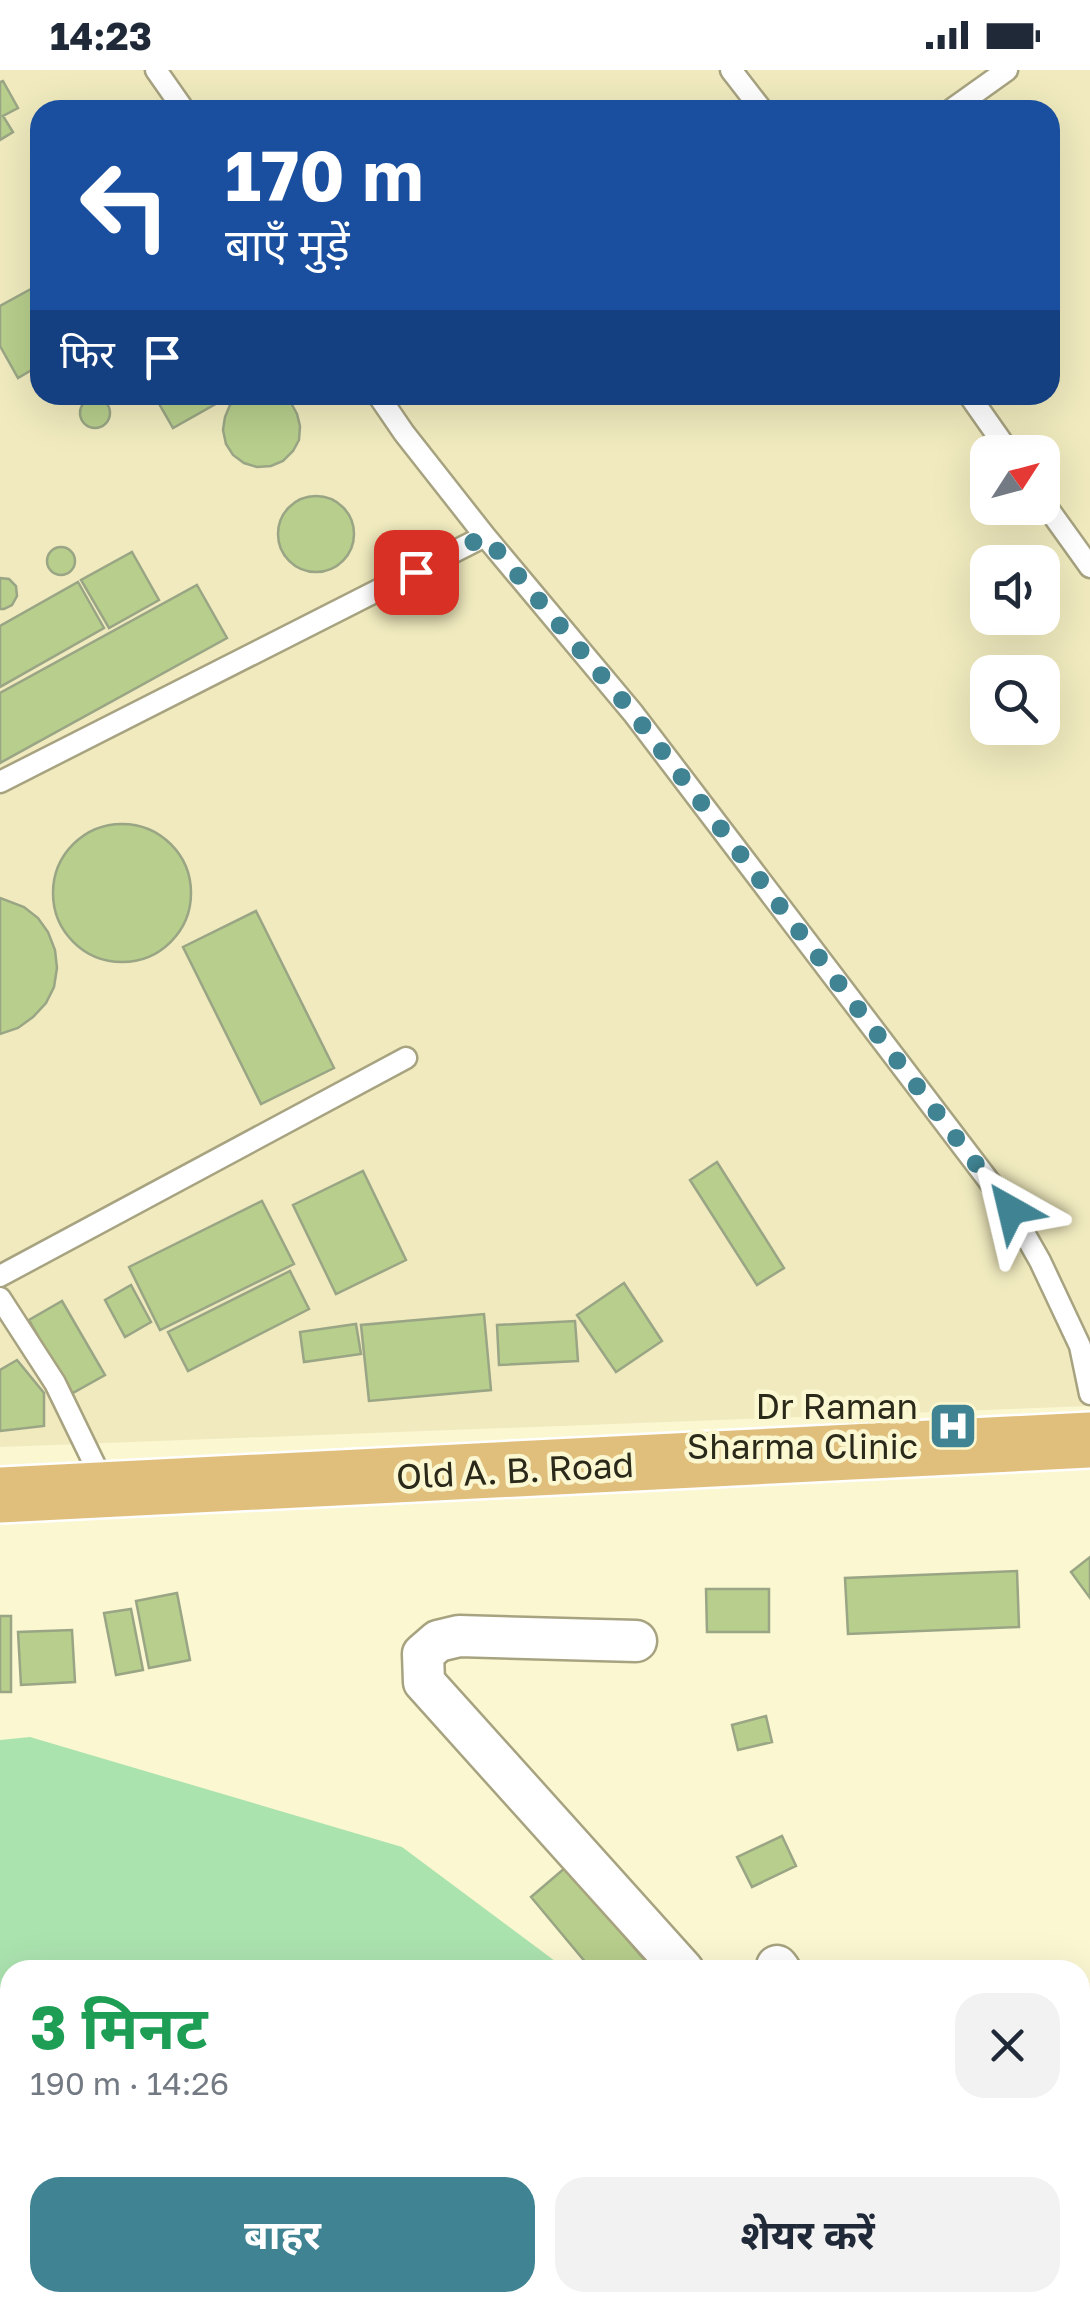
<!DOCTYPE html>
<html lang="hi">
<meta charset="utf-8">
<style>
:root{--surface:#fff;--page:#f2f2f3;--text:#1f2937;--muted:#747a83;--accent:#408493}
body{margin:0;font-family:"Golos Text","Noto Sans Devanagari",sans-serif;background:var(--page);color:var(--text);height:100vh;display:flex;flex-direction:column;font-size:38px;white-space:nowrap}
*{box-sizing:border-box;margin:0}
p{font-size:32px;color:var(--muted)}
.icon{flex:none;width:55px;height:55px;fill:none;stroke:currentColor;stroke-width:2;stroke-linecap:round;stroke-linejoin:round}
.map{position:relative;flex:1;overflow:hidden}
.drawer{position:absolute;left:0px;top:1890px;width:1090px;height:352px;display:flex;flex-direction:column;background:var(--surface);border-radius:30px 30px 0 0;box-shadow:0 10px 40px #0002}
.drawer>*{flex:none}
.banner{position:absolute;left:30px;top:30px;width:1030px;height:305px;border-radius:30px;box-shadow:0 10px 40px #0002;background:#1a4fa0;color:#fff;overflow:hidden}
.needle{width:65px;rotate:54deg}
.fabs{position:absolute;left:970px;top:365px;display:grid;gap:20px}
.fabs a{display:grid;place-items:center;width:90px;height:90px;border-radius:20px;background:var(--surface);box-shadow:0 10px 40px #0002;font-size:50px}
.pin{position:absolute;display:grid;place-items:center;width:85px;height:85px;color:#fff;margin:-42px;border-radius:20px;box-shadow:0 5px 15px #0006}
.me{position:absolute;width:110px;margin:-55px;rotate:323deg;stroke-linejoin:round;filter:drop-shadow(0 0 8px #0008)}
.turn{display:flex;align-items:center;gap:35px;height:210px;padding:0 30px;font-size:45px}
.turn .icon{width:130px;height:130px;stroke-width:2.5}
.turn b{display:block;font-size:70px;line-height:85px}
.then{display:flex;align-items:center;height:95px;padding:0 30px;background:#0003;gap:20px;font-size:38px}
.round{display:grid;place-items:center;flex:none;width:105px;height:105px;border-radius:30px;background:var(--page)}
.headline{display:flex;align-items:center;justify-content:space-between;height:170px;padding:0 30px}
h1{font-size:60px;font-weight:700;line-height:75px;color:#1e9e55}
.button{display:flex;gap:20px;margin-top:auto;padding:20px 30px}
.button a{flex:1;height:115px;border-radius:30px;background:var(--accent);color:#fff;font-size:40px;font-weight:700;line-height:115px;text-align:center}
.button a+a{background:var(--page);color:var(--text)}
.status{display:flex;justify-content:space-between;align-items:center;height:70px;padding:0 50px;background:var(--surface);direction:ltr}
.status svg{height:28px;fill:currentColor}
.map>svg:first-child{display:block}
.built{fill:#f0eabe;fill-rule:evenodd}
.water{fill:#abe3af}
.building{fill:#b7ce8c;stroke:#99a584;stroke-width:2.5}
.lines{fill:none;stroke-linecap:round;stroke-linejoin:round}
.service-casing{stroke:#a7a380;stroke-width:25}
.minor-casing{stroke:#a7a380;stroke-width:45}
.primary-casing{stroke:#fff;stroke-width:60}
.service{stroke:#fff;stroke-width:20}
.minor{stroke:#fff;stroke-width:40}
.primary{stroke:#e0bf7d;stroke-width:55}
.route{stroke:#408493;stroke-width:18;stroke-dasharray:0 32.4}
.labels{text-anchor:middle;dominant-baseline:central;stroke-width:9;stroke-linejoin:round;paint-order:stroke}
.poi-label{font-size:35px;fill:#2a291a;stroke:#fbf7d1;text-anchor:end}
.street-label{font-size:35px;fill:#2a291a;stroke:#fbf7d1}
</style>
<div class="status"><b>14:23</b><svg viewBox="0 0 49 12"><path d="M0 12V9h3v3zM5 12V6h3v6zM10 12V3h3v9zM15 12V0h3v12zM26 1h20v11H26zM47 4h2v5h-2z"/></svg></div>
<div class="map">
<svg width="1090" height="2241" viewBox="0 0 1090 2241">
<rect width="100%" height="100%" fill="#fbf7d1"/>
<path class="built" d="M 0,0 L 1090,0 L 1090,1336 L 0,1377 ZM 40,40 L 1050,40 L 1050,325 L 40,325 ZM 988,382 L 1042,382 L 1042,438 L 988,438 ZM 988,492 L 1042,492 L 1042,548 L 988,548 ZM 988,602 L 1042,602 L 1042,658 L 988,658 Z"/>
<path class="water" d="M 30,1667 L 402,1777 L 567,1900 L 10,1900 L 10,2232 L 742,2233 L 737,2241 L 0,2241 L 0,1670 Z"/>
<path class="building" d="M 3,11 L 18,38 L 3,46 L 13,62 L 0,70 L 0,12 Z
M 40,214 L 40,295 L 18,308 L 0,276 L 0,236 Z
M 154,325 L 227,325 L 228,327 L 173,358 Z
M 282,325 L 291,333 L 297,344 L 300,356 L 299,370 L 293,381 L 283,391 L 271,396 L 257,397 L 244,393 L 233,385 L 226,374 L 223,360 L 225,347 L 230,335 L 242,325 Z
M80 343a15 15 0 1 1 30 0a15 15 0 1 1-30 0Z
M278 464a38 38 0 1 1 76 0a38 38 0 1 1-76 0Z
M47 491a14 14 0 1 1 28 0a14 14 0 1 1-28 0Z
M 132,482 L 159,530 L 109,558 L 81,510 Z
M 0,508 L 9,509 L 16,516 L 17,526 L 12,535 L 4,539 L 0,539 Z
M 78,512 L 104,558 L 0,617 L 0,556 Z
M 197,515 L 227,568 L 0,693 L 0,623 Z
M53 823a69 69 0 1 1 138 0a69 69 0 1 1-138 0Z
M 0,828 L 24,837 L 38,848 L 48,862 L 55,880 L 57,898 L 54,917 L 46,933 L 33,947 L 18,958 L 0,964 Z
M 256,841 L 334,998 L 261,1034 L 183,877 Z
M 717,1092 L 784,1198 L 757,1215 L 690,1110 Z
M 363,1101 L 406,1190 L 336,1224 L 293,1135 Z
M 262,1131 L 294,1194 L 160,1260 L 129,1197 Z
M 290,1201 L 309,1239 L 188,1301 L 168,1262 Z
M 624,1213 L 662,1271 L 616,1302 L 577,1245 Z
M 131,1215 L 151,1252 L 125,1267 L 105,1230 Z
M 62,1231 L 105,1305 L 71,1324 L 29,1250 Z
M 484,1244 L 491,1320 L 369,1331 L 361,1255 Z
M 575,1251 L 578,1291 L 499,1295 L 497,1255 Z
M 356,1254 L 361,1284 L 304,1292 L 300,1262 Z
M 17,1290 L 44,1323 L 44,1356 L 0,1361 L 0,1300 Z
M 1090,1487 L 1090,1528 L 1071,1502 Z
M 1017,1501 L 1019,1557 L 848,1564 L 845,1508 Z
M 706,1519 L 769,1519 L 769,1562 L 707,1562 Z
M 177,1523 L 190,1590 L 149,1598 L 136,1531 Z
M 131,1539 L 143,1600 L 116,1605 L 104,1543 Z
M 0,1546 L 11,1546 L 11,1622 L 0,1622 Z
M 72,1560 L 75,1612 L 21,1615 L 18,1562 Z
M 766,1646 L 772,1672 L 738,1680 L 732,1655 Z
M 782,1766 L 796,1796 L 752,1817 L 737,1787 Z
M 566,1797 L 653,1900 L 592,1900 L 531,1827 Z
M 1090,2074 L 1090,2095 L 1080,2088 Z
M 1080,2093 L 1090,2101 L 1090,2133 L 1080,2125 Z
M 1082,2162 L 1090,2168 L 1090,2197 L 1080,2190 L 1080,2165 Z
M 1080,2196 L 1090,2203 L 1090,2241 L 1086,2241 L 1074,2232 L 1080,2232 Z
M 867,2232 L 889,2232 L 879,2241 L 874,2241 Z
M 1010,2232 L 1019,2232 L 1031,2241 L 1004,2241 Z"/>
<g class="lines">
<g class="service-casing">
<path id="service" d="M 156,0 L 184,40
M 731,0 L 762,40
M 951,40 L 1007,0
M 969,325 L 1009,382
M 1042,430 L 1090,497
M 485,466 L 633,643 L 1011,1140 L 1040,1191 L 1080,1276 L 1090,1324
M 0,712 L 485,466 L 404,363 L 378,325
M 0,1206 L 406,988
M 0,1228 L 55,1313 L 106,1418"/>
</g>
<g class="minor-casing">
<path id="minor" d="M 636,1571 L 459,1566 L 438,1571 L 423,1584 L 424,1612 L 683,1900
M 777,1896 L 780,1900
M 1080,2060 L 1090,2046
M 973,2241 L 977,2232"/>
</g>
<g class="primary-casing">
<path id="primary" d="M 0,1425 L 1090,1370"/>
</g>
<use href="#service" class="service"/>
<use href="#minor" class="minor"/>
<use href="#primary" class="primary"/>
</g>
<g class="lines">
<path class="route" d="M 416,502 L 485,466 L 633,643 L 1011,1140"/>
</g>
<defs>
<g id="hospital-square" transform="scale(2.5)"><rect x="-9" y="-9" width="18" height="18" rx="4" fill="#408493" stroke="#fbf7d1"/><path d="M-5-5h3v3.5h4V-5h3V5h-3V1.5h-4V5h-3Z" fill="#fff"/></g>
</defs>
<g fill-rule="evenodd">
<use href="#hospital-square" x="953" y="1356"/>
</g>
<g class="labels">
<g class="poi-label">
<text x="918" y="1336">Dr Raman<tspan x="918" dy="40">Sharma Clinic</tspan></text>
</g>
<g class="street-label">
<text transform="translate(515 1400) rotate(-3)">Old A. B. Road</text>
</g>
</g>
</svg>
<div class="fabs">
<a><svg class="needle" viewBox="-14 -14 28 28"><path d="M0-13l5 13h-10z" fill="#e53935"/><path d="M0 13l5-13h-10z" fill="#747a83"/></svg></a>
<a><svg class="icon" aria-label="sound" viewBox="0 0 24 24"><path d="M4 9h4l5-4v14l-5-4H4zM17 9q2 3 0 6"/></svg></a>
<a><svg class="icon" aria-label="search" viewBox="0 0 24 24"><circle cx="10" cy="10" r="6"/><path d="M15 15l6 6"/></svg></a>
</div>
<div class="pin" style="left:416px;top:502px;background:#d93025"><svg class="icon" aria-label="arrive" viewBox="0 0 24 24"><path d="M6 21V4h12l-3 4 3 4H6"/></svg></div>
<svg class="me" style="left:1011px;top:1140px" viewBox="-20 -20 40 40"><path d="M0-17L14 15 0 8-14 15z" fill="#408493" stroke="#fff" stroke-width="4"/></svg>
<div class="banner">
<div class="turn"><svg class="icon" aria-label="left" viewBox="0 0 24 24"><path d="M17 20v-9H6M10 6l-5 5 5 5"/></svg><div><b>170 m</b>बाएँ मुड़ें</div></div>
<div class="then">फिर<svg class="icon" aria-label="arrive" viewBox="0 0 24 24"><path d="M6 21V4h12l-3 4 3 4H6"/></svg></div>
</div>
<section class="drawer">
<div class="headline"><div><h1>3 मिनट</h1><p>190 m · 14:26</p></div><a class="round"><svg class="icon" aria-label="close" viewBox="0 0 24 24"><path d="M6 6l12 12M18 6L6 18"/></svg></a></div>
<div class="button"><a>बाहर</a><a>शेयर करें</a></div>
</section>
</div>
